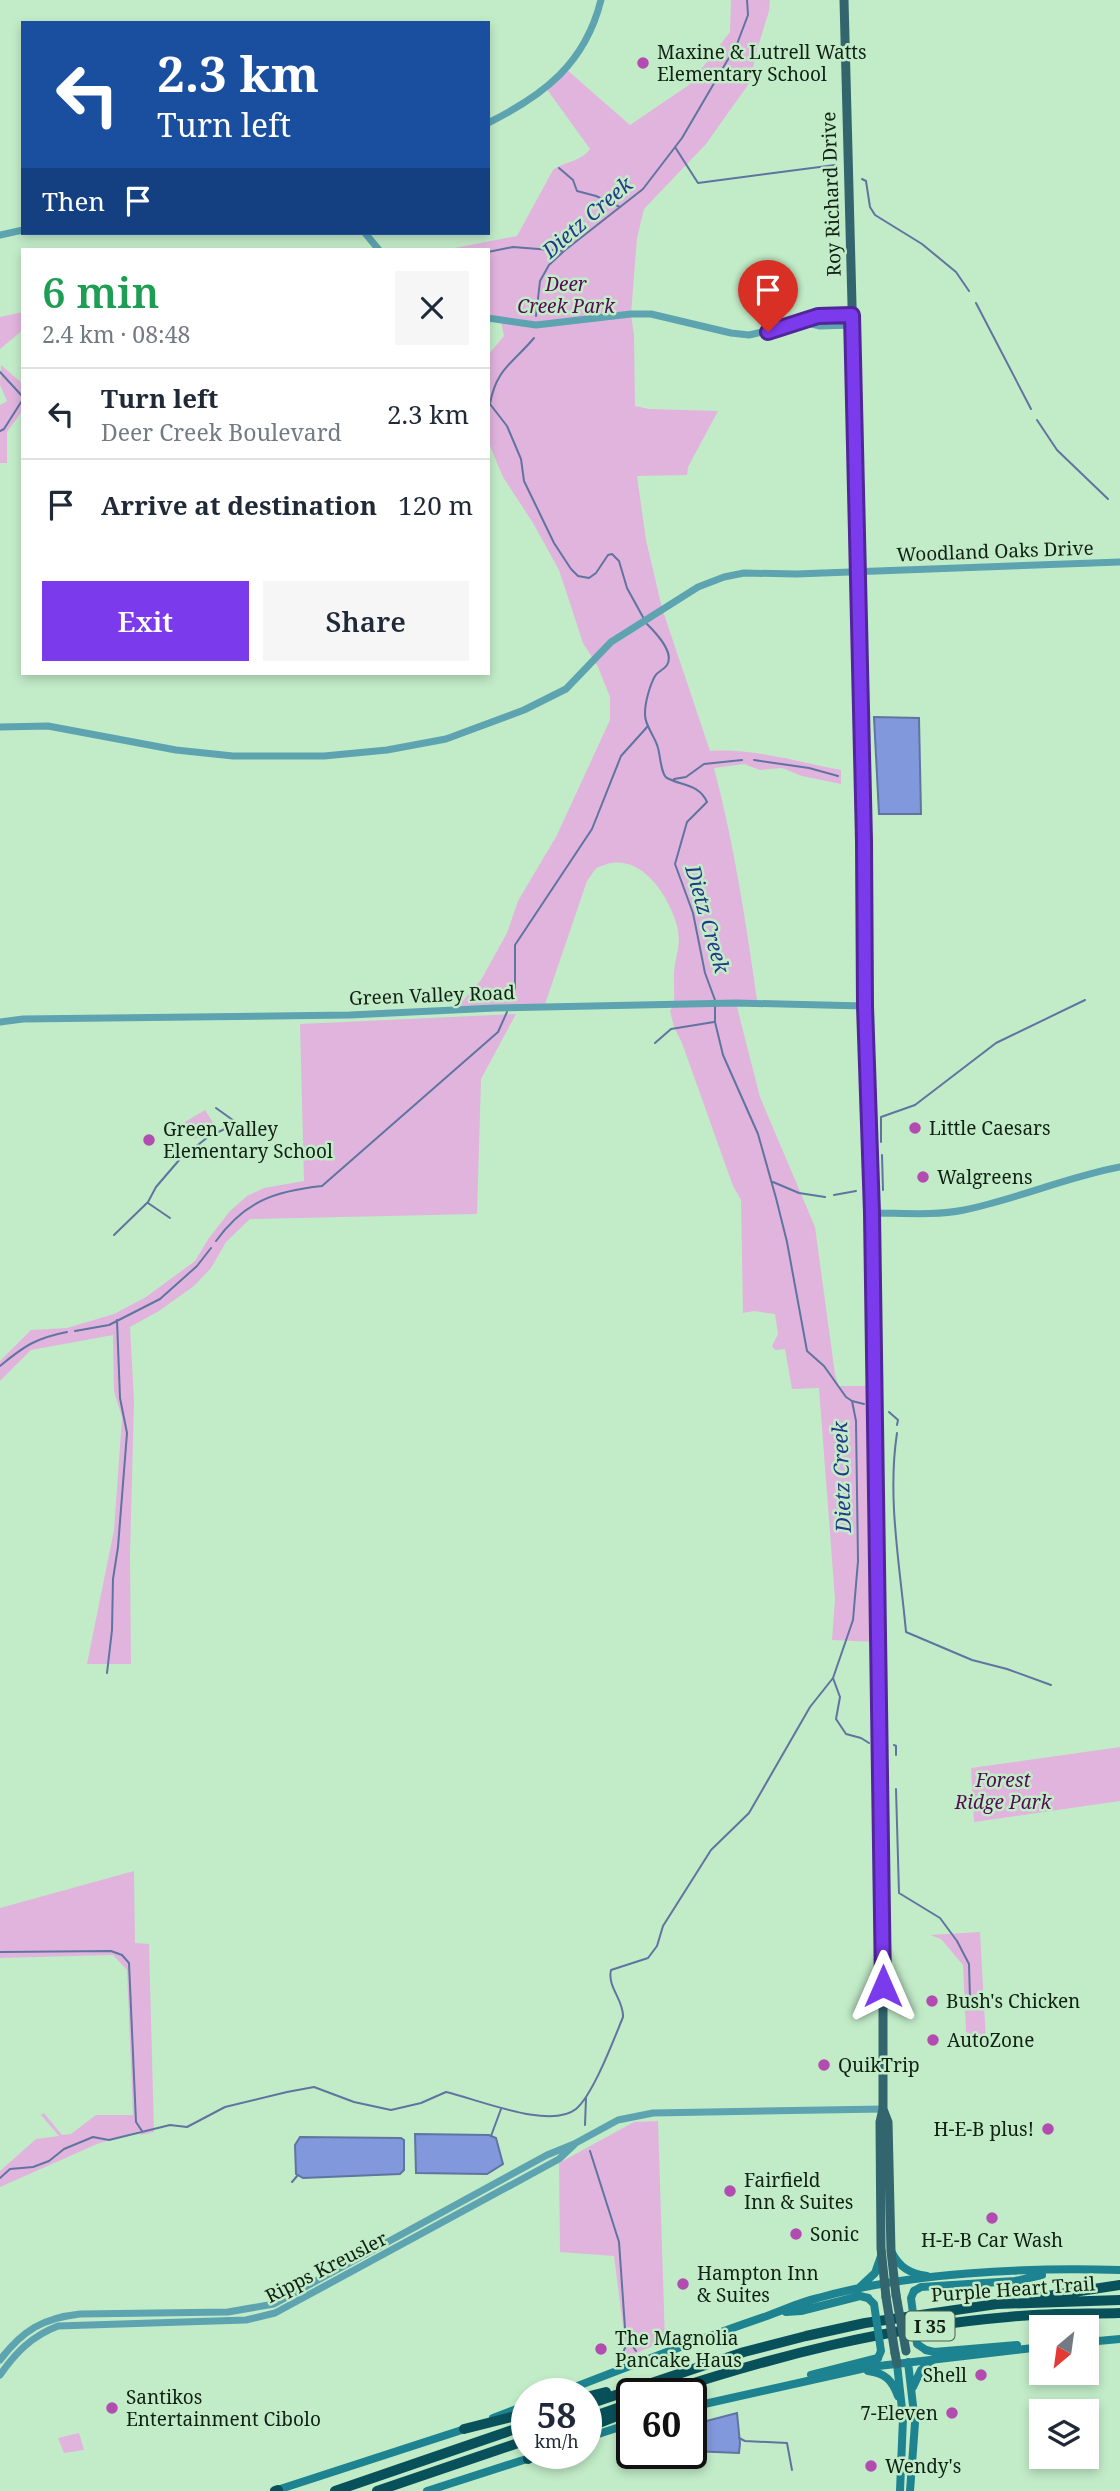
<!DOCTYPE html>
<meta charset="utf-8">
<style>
:root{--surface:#fff;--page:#f6f6f7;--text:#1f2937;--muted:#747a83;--line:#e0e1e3;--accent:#7c3aed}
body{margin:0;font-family:"Noto Serif",serif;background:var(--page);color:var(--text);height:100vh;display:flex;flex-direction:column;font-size:26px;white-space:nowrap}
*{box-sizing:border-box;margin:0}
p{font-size:23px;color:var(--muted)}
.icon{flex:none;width:38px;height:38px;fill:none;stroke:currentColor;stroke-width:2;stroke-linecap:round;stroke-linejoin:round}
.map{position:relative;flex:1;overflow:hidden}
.drawer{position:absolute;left:21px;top:248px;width:469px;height:427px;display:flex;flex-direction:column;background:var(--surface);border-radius:0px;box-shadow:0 4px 10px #0003}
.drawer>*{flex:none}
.top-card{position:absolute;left:21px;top:21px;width:469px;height:214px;border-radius:0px;box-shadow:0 4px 10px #0003;background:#1a4fa0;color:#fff;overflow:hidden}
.needle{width:46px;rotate:209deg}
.controls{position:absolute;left:1029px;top:2315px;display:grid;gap:14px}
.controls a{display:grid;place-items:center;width:70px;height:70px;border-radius:0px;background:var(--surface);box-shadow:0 4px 10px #0003;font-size:35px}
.speed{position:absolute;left:511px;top:2378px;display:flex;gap:14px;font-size:35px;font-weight:700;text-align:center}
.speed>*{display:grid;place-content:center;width:91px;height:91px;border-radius:50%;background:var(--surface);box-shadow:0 4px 10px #0003;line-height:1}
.speed small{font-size:18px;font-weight:400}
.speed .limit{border:4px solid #111;border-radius:10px;background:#fff;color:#111}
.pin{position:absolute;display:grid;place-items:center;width:60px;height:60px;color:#fff;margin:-72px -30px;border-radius:50% 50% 50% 0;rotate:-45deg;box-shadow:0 0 7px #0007}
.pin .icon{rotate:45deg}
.me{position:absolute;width:77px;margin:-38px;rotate:0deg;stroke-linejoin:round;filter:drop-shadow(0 0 5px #0008)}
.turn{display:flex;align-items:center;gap:24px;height:147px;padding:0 21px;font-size:32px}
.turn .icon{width:91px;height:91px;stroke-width:2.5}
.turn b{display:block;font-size:49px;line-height:60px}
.then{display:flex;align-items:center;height:66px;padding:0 21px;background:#0003;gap:14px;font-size:26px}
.round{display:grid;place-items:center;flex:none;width:74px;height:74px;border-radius:0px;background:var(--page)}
.overview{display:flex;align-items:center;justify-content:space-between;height:119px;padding:0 21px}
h1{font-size:42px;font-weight:600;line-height:52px;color:#1e9e55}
.action{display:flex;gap:14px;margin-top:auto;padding:14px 21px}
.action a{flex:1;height:80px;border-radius:0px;background:var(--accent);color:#fff;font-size:28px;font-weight:600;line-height:80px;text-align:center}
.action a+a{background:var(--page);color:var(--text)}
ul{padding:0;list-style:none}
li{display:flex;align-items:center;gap:21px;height:91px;padding:0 21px;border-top:2px solid var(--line)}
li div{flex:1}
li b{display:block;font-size:26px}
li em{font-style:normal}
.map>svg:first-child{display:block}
.green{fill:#e1b4dd}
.water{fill:#8198dc;stroke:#5f74a0;stroke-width:2}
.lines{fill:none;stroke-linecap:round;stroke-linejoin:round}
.stream{stroke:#5f74a0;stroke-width:2}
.tertiary{stroke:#5da4b0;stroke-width:7}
.secondary{stroke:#1e8390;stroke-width:8}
.primary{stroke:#32656d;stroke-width:9}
.motorway{stroke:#09515a;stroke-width:10}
.secondary-bridge{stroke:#1e8390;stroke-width:8}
.primary-bridge{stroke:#32656d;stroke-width:9}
.route-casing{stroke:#51269a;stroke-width:18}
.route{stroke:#7c3aed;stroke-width:12}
.poi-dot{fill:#b34cb0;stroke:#c2ecc8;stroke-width:2.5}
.labels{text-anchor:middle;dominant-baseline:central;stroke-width:5;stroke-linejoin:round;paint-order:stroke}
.shield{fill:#c2ecc8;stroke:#465e4a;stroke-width:2}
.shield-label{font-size:18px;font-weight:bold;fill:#112114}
.poi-label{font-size:19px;fill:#112114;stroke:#c2ecc8;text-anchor:start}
.street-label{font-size:19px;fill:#112114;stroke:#c2ecc8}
.park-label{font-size:19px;font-style:italic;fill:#560c54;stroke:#c2ecc8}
.water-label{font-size:21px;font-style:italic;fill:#253887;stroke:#c2ecc8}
</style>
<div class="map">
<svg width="1120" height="2491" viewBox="0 0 1120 2491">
<rect width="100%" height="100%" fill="#c2ecc8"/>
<path class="green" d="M 731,0 L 770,0 L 769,11 L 756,53 L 750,82 L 706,144 L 644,209 L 637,238 L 631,314 L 634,335 L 635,406 L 649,409 L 718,411 L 688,467 L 687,475 L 637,476 L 646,540 L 662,608 L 710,751 C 753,748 798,762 841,770 L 841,784 L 802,776 L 782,768 L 760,770 L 744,764 L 714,768 C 734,844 746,922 757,1000 L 736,1003 L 760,1097 L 815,1227 L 835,1374 L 838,1386 L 875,1386 L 879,1642 L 832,1640 L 835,1599 L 819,1388 L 792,1389 L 785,1349 L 775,1350 L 772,1346 L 778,1334 L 775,1314 L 754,1311 L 743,1313 L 741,1200 L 733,1186 L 682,1043 L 674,1027 L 670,1011 C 677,1000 673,986 674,974 C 675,955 682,946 677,926 C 669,896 642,854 607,864 C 605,865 598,867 597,868 C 593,871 590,878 587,881 L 544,1007 L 455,1010 L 481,980 L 507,933 L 518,901 L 557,835 L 610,720 L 610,697 L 598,667 L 583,643 L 559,570 L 533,523 L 503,477 L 488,441 L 488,355 L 504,336 L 501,321 L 488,318 L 488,250 L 444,250 L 517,236 L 553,170 C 565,161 581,162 590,149 L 546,88 L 566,69 L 630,125 L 689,85 L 730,32 Z
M 23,312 L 23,330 L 0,349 L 0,317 Z
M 1,365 L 23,384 L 23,410 L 7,432 L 7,463 L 0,463 L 0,405 L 7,401 L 0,385 Z
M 516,1014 L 481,1079 L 477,1214 L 250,1219 L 226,1242 L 211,1268 L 194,1286 L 159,1311 L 130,1327 L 134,1401 L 130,1554 L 131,1664 L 87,1664 L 114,1530 L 122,1418 L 114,1391 L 113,1335 L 31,1350 L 0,1381 L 0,1361 L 31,1330 L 67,1328 L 114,1314 L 146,1297 L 195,1261 L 209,1238 L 230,1211 L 247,1196 L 264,1188 L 304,1181 L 300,1024 Z
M 205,1110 L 214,1124 L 195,1139 L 185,1122 Z
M 1120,1747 L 1120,1801 L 974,1822 L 971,1768 Z
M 134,1871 L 135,1943 L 149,1944 L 154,2132 L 141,2135 L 139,2131 L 97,2144 L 0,2187 L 0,2171 L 36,2139 L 59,2136 L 41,2115 L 44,2113 L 62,2135 L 71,2134 L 96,2115 L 133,2115 L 127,1970 L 113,1955 L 0,1958 L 0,1908 Z
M 980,1932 L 986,2041 L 966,2032 L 963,1965 L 941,1939 L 930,1935 Z
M 658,2121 L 665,2341 L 627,2357 L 614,2256 L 560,2252 L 559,2163 L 634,2122 Z
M 79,2433 L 84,2450 L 64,2453 L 58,2438 Z"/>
<path class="water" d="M 874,717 L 919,718 L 921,814 L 879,814 Z
M 415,2134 L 489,2135 L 496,2138 L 503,2164 L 487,2174 L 416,2173 Z
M 300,2137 L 401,2138 L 404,2140 L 404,2170 L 400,2174 L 303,2178 L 296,2174 L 295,2145 Z
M 737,2413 L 740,2443 L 739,2453 L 691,2451 L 691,2425 Z"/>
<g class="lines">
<path class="stream" d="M 675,147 L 698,183 L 835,165
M 559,168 L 573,180 L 577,191 L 596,196 L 620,207
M 862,179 L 866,181 L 870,207 L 875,215 L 922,244 L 956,272 L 969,291
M 488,252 L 513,247 L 564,251
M 976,303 L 1031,409
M 536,316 L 540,281 L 549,265 L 564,251 L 643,189 L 682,138 L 737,44 L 748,15 L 747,0
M 534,338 C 513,363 496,369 490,404 L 507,426 L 521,459 L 524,481 L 554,543 L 571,569 L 578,576 L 589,578 L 596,573 L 608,555 L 612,554 L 619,561 L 627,588 L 644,619
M 0,372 L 23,397
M 1037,420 L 1057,450 L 1108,499
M 0,431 L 4,429 L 23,399
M 647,624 C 655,632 675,652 667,665 C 664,670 658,671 655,676 C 650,685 645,702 645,713 C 644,725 655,736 658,748 C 660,754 661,775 667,778 C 682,786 699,784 707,802 L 687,822 L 675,864 L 693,913 L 705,973 L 715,1000
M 754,760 L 809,768 L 838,776
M 674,779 L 686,777 L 704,764 L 742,760
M 511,1000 L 515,988 L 515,945 L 592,829 L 621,756 L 648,726
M 655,1043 L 671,1029 L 714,1022
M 881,1142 L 881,1117 L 915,1105 L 996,1043 L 1085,1000
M 882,1155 L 883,1190
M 773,1182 L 799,1193 L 825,1197
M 834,1195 L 856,1191
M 148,1203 L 170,1218
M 114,1235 L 148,1202 L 156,1187 L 180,1159 L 208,1137 L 237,1123 L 216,1108
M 216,1241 C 245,1201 275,1191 322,1186 L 498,1032 L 507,1012
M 75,1331 L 109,1325 L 160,1299 L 197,1266 L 211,1248
M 0,1366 C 24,1346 36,1338 67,1332
M 852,1401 L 864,1404
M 889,1412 L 898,1420 L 897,1425
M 897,1433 C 887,1498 900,1566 906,1632 L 972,1660 L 1007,1669 L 1051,1685
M 107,1673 L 112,1630 L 113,1579 L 118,1547 L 127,1433 L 120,1398 L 117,1320
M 833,1678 L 840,1697 L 836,1719 L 846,1734 L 861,1738 L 869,1743
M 894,1745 L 896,1746 L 896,1755
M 896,1789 L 899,1893 L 940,1918 L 957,1941 L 969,1964 L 970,1999
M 0,1952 L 111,1951 L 122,1955 L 129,1963 L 136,2122 L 142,2131
M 585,2125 L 586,2098
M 491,2136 L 501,2109
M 590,2151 L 619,2242 L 625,2328 L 628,2340 L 636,2351
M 0,2178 L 10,2169 L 33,2167 L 49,2161 L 64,2149 L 93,2137 L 109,2140 L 170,2125 L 187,2127 L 225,2107 L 287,2092 L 314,2087 L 354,2102 L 391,2110 L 421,2103 L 446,2092 C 477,2099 550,2130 576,2109 C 593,2095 614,2039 623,2017 C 624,2000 607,1987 611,1970 L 648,1958 L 657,1946 L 663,1926 L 711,1850 L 749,1813 L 810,1707 L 833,1678 L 853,1620 L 858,1561 L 856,1421 L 852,1401 L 846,1397 L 824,1366 L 807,1351 L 787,1242 L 776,1198 L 758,1134 L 723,1055 L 715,1022 L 715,1005
M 292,2182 L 298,2175
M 619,2362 L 628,2341
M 630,2434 L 632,2433
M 739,2438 L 745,2441 L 787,2443 L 792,2470"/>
<path class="tertiary" d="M 488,123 C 544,95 585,64 601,0
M 365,233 L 379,250
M 0,235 L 23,230
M 488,318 L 536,325 L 631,314 L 651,314 L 731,333 L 749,335 L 794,325 L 818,316 L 852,315
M 804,322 L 820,326 L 853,325
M 0,727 L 48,726 L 176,750 L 233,756 L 324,756 L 387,750 L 446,739 L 524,710 L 566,689 L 611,642 L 698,587 L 724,577 L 744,573 L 796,574 L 1120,562
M 0,1022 L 23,1019 L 350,1015 L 495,1008 L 736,1003 L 865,1006
M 872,1213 C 902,1213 934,1216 964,1210 C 1017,1199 1067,1177 1120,1167
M 0,2360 C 23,2330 43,2318 80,2314 L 228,2312 L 274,2304 L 547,2155 L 574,2144 L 618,2120 L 653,2113 L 883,2109
M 0,2375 C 16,2352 32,2336 58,2326 L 246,2320 L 275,2313 L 559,2159 L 574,2145"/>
<path class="secondary" d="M 891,2251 C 900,2268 909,2273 927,2276
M 860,2287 L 875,2273 L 881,2256
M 914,2291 L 921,2287 L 1015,2281 L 1042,2275
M 786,2312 L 801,2311 L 860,2296 L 868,2298
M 1087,2342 L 1120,2339
M 926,2350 L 934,2352 L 1017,2345
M 908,2362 L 915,2423 L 910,2491
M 897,2364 L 903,2418 L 900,2491
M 868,2371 C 885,2373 892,2380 898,2396
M 811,2375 L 878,2358
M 913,2387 L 921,2370 L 934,2359
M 557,2394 C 627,2367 696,2340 767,2316 C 784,2310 800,2302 818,2298 C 906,2273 1028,2267 1120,2270
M 691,2407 L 870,2367 L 1041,2347
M 493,2418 L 527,2405
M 586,2438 L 632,2423
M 274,2491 L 468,2428
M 427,2491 L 542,2454"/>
<path class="primary" d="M 844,0 L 859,571 L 864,841 L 865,1006 L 872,1213 L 883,1922 L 883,2109 L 880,2122 L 881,2248 L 886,2297
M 883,2109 L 888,2122 L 891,2251 L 896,2295
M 895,2353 L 897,2364"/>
<path class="motorway" d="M 1034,2298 L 1120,2285
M 660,2394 C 774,2356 888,2327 1008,2317 C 1045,2313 1083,2314 1120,2313
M 586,2397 L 606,2392
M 586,2405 L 744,2352 L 806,2336 L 865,2323 L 997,2304 L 1120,2300
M 586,2419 L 632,2403
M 586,2428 L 632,2410
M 464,2429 L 527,2413
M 528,2459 L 536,2454
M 275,2491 L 278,2490
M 335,2491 L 527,2425
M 377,2491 L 527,2440"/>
<path class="secondary-bridge" d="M 914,2291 L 911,2298 L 917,2344 L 926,2350
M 868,2298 L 874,2304 L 881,2351 L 878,2358"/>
<path class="primary-bridge" d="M 896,2295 L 906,2351
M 886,2297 L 895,2353"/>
</g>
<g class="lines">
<g class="route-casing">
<path id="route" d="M 768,332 L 818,316 L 852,315 L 864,841 L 865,1006 L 872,1213 L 883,1986"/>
</g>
<use href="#route" class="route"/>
</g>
<g class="poi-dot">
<circle cx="643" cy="63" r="7"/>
<circle cx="915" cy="1128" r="7"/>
<circle cx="149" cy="1140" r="7"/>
<circle cx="923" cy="1177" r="7"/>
<circle cx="932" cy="2001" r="7"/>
<circle cx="933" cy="2040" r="7"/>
<circle cx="824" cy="2065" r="7"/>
<circle cx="1048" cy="2129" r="7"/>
<circle cx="730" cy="2191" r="7"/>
<circle cx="992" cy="2218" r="7"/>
<circle cx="796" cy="2234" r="7"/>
<circle cx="683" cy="2284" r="7"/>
<circle cx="601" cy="2349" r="7"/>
<circle cx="981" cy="2375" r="7"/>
<circle cx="112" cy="2408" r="7"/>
<circle cx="952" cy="2413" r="7"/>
<circle cx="871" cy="2466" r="7"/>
</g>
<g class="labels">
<rect class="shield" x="905.5" y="2311.5" width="49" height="29" rx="5"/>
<g class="shield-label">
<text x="930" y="2326">I 35</text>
</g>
<g class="poi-label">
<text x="657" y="52">Maxine &amp; Lutrell Watts<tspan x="657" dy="22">Elementary School</tspan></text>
<text x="929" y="1128">Little Caesars</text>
<text x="163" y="1129">Green Valley<tspan x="163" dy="22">Elementary School</tspan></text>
<text x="937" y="1177">Walgreens</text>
<text x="946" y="2001">Bush's Chicken</text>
<text x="947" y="2040">AutoZone</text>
<text x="838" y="2065">QuikTrip</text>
<text x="1034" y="2129" text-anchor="end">H-E-B plus!</text>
<text x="744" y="2180">Fairfield<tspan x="744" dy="22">Inn &amp; Suites</tspan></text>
<text x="810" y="2234">Sonic</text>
<text x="992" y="2240" text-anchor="middle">H-E-B Car Wash</text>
<text x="697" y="2273">Hampton Inn<tspan x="697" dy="22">&amp; Suites</tspan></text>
<text x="615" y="2338">The Magnolia<tspan x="615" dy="22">Pancake Haus</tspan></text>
<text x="967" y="2375" text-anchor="end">Shell</text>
<text x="126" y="2397">Santikos<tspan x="126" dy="22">Entertainment Cibolo</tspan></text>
<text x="938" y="2413" text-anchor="end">7-Eleven</text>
<text x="885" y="2466">Wendy's</text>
</g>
<g class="street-label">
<text transform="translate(831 194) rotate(-92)">Roy Richard Drive</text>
<text transform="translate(995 551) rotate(-2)">Woodland Oaks Drive</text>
<text transform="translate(432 995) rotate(-2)">Green Valley Road</text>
<text transform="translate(326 2267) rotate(-27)">Ripps Kreusler</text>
<text transform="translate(1013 2289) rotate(-4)">Purple Heart Trail</text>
</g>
<g class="park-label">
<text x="566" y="284">Deer<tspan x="566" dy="22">Creek Park</tspan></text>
<text x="1003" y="1780">Forest<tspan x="1003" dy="22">Ridge Park</tspan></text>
</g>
<g class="water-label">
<text transform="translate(587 217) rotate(-41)">Dietz Creek</text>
<text transform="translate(708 919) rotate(74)">Dietz Creek</text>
<text transform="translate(841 1477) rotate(-92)">Dietz Creek</text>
</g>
</g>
</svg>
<div class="controls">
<a><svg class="needle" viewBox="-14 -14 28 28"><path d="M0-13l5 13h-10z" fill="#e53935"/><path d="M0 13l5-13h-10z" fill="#747a83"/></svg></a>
<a><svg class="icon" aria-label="layers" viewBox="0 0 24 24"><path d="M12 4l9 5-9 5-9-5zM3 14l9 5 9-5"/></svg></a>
</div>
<div class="speed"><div>58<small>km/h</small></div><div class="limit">60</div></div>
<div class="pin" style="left:768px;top:332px;background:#d93025"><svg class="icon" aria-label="arrive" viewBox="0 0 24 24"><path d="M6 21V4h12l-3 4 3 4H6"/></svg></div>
<svg class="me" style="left:883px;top:1986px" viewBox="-20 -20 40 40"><path d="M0-17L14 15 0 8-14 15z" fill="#7c3aed" stroke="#fff" stroke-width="4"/></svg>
<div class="top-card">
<div class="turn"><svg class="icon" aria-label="left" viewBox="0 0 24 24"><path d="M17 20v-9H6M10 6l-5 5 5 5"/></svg><div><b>2.3 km</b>Turn left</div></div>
<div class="then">Then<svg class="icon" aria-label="arrive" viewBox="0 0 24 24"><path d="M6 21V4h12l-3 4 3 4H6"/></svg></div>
</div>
<section class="drawer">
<div class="overview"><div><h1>6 min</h1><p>2.4 km · 08:48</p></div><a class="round"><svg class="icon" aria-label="close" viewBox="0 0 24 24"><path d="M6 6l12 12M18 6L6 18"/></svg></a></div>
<ul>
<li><svg class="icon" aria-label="left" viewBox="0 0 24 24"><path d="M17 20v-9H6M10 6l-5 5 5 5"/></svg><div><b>Turn left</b><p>Deer Creek Boulevard</p></div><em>2.3 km</em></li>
<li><svg class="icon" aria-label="arrive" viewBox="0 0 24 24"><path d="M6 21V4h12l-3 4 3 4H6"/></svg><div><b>Arrive at destination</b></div><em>120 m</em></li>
</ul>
<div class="action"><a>Exit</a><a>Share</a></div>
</section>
</div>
